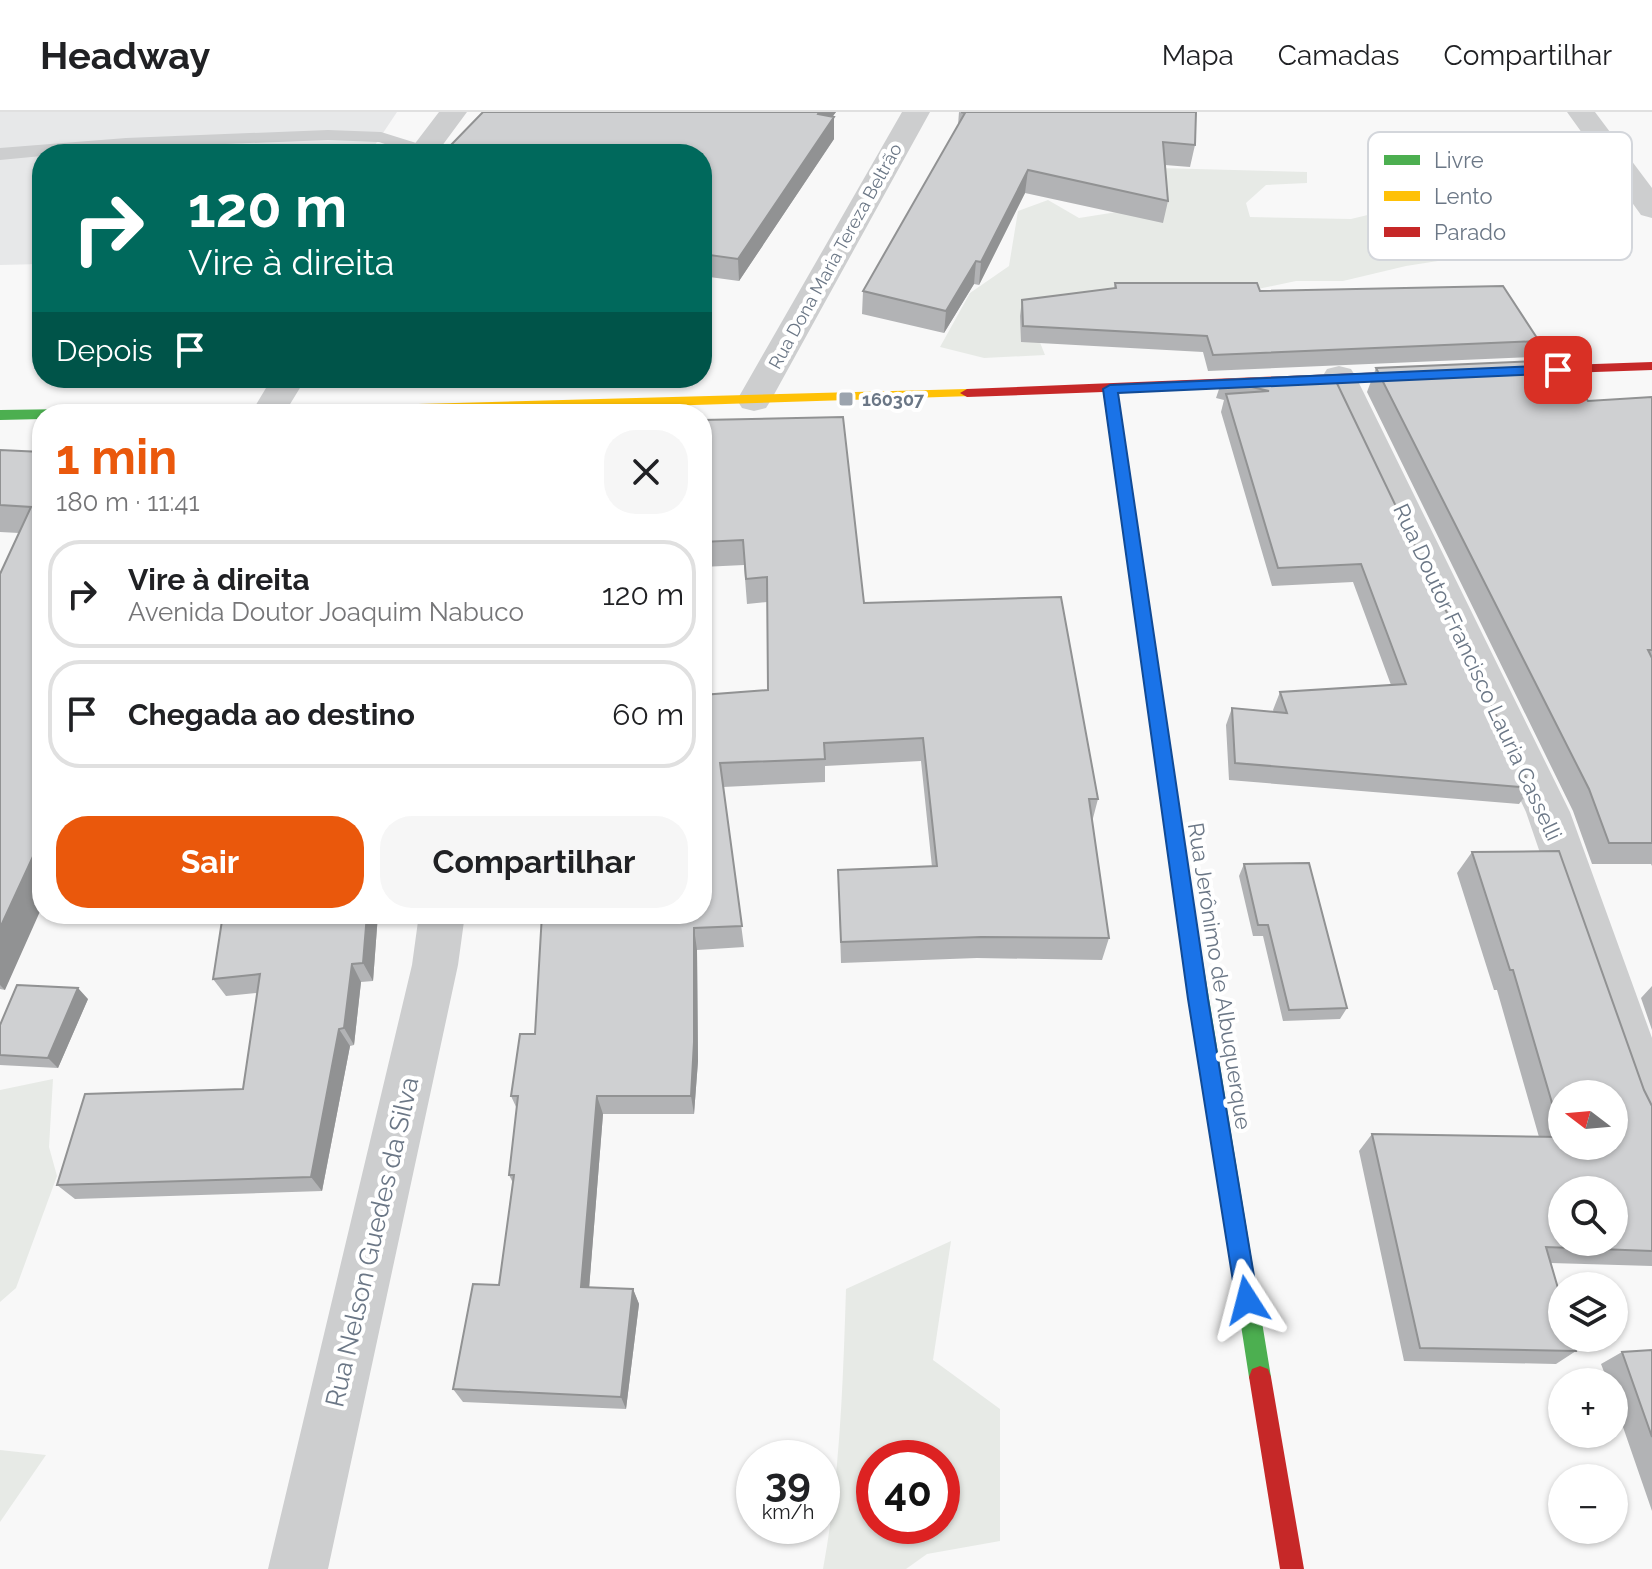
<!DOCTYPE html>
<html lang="pt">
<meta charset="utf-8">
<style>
:root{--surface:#fff;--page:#f6f6f6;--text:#202124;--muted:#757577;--line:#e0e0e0;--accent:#ea580c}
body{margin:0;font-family:Raleway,sans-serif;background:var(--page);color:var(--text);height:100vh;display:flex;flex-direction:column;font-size:30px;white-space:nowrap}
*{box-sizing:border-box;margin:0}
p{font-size:26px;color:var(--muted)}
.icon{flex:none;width:44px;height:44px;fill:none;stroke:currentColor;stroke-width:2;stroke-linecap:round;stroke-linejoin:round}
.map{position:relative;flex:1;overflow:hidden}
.panel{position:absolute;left:32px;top:292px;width:680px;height:520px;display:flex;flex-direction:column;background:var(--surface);border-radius:32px;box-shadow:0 2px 6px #0004}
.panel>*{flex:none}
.top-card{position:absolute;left:32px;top:32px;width:680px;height:244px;border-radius:32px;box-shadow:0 2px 6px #0004;background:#00695c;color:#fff;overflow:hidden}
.needle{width:52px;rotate:286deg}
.fabs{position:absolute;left:1548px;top:968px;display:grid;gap:16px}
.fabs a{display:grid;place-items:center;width:80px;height:80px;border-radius:50%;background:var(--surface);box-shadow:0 2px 6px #0004;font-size:40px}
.speed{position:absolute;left:736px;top:1328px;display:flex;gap:16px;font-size:40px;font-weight:700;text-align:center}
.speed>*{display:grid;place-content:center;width:104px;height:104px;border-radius:50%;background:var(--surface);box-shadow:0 2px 6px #0004;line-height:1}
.speed small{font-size:20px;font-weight:400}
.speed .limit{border:12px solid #d22;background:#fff;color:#111}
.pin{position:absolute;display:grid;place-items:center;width:68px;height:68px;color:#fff;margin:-34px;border-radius:16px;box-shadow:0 4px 12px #0006}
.me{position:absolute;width:88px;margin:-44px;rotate:351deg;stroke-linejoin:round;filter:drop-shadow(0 0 6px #0008)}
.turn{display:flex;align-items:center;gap:28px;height:168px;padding:0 24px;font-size:36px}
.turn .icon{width:104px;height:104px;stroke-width:2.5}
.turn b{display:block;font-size:56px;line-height:68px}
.then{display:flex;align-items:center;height:76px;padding:0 24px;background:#0003;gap:16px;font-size:30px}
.round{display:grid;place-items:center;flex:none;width:84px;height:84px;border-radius:32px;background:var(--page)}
.summary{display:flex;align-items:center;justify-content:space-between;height:136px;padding:0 24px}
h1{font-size:48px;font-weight:700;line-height:60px;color:var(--accent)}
.button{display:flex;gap:16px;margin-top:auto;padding:16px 24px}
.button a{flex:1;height:92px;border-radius:32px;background:var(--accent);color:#fff;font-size:32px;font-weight:700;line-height:92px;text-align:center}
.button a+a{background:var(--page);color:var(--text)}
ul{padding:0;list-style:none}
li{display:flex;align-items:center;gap:24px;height:108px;margin:0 16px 12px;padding:0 8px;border:4px solid var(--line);border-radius:32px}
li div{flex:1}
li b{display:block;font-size:30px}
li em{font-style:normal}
header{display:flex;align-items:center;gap:48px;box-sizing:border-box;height:112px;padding:0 40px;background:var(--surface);border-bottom:2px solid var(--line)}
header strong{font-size:38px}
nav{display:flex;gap:44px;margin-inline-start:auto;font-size:28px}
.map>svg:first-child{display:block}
.built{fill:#e7e8e9}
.green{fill:#e7eae6;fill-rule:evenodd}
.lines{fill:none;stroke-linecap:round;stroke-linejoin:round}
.lane{fill:#cdcecf;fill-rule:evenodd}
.street{fill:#cdcecf;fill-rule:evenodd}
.fast{fill:#4caf50;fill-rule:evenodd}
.slow{fill:#ffc107;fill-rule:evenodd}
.jam{fill:#c62828;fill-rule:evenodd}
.wall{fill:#b2b3b5}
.shaded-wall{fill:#919293}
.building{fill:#cfd0d2;stroke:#919293;stroke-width:2;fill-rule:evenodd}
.route{fill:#1a73e8;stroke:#114b97;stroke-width:2}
.poi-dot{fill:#9ca4ae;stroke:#fff;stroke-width:3}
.labels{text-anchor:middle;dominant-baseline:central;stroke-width:8;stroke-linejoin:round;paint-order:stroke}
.far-street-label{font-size:18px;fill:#6b7786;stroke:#fff}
.far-poi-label{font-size:18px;font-weight:bold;fill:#6b7786;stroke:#fff;text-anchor:start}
.street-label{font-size:22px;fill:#6b7786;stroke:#fff}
.near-street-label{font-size:26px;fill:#6b7786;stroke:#fff}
.key{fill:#fff;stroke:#d3d6db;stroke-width:2}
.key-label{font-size:22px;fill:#6b7786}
</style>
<header>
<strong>Headway</strong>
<nav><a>Mapa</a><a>Camadas</a><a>Compartilhar</a></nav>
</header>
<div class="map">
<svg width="1652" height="1457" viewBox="0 0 1652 1457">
<rect width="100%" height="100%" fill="#f8f8f8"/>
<path class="built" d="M 0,0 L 397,0 L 369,42 L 42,42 L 42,152 L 0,153 Z"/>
<path class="green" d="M 1158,56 L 1307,60 L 1307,71 L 1266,73 L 1246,91 L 1250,105 L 1351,107 L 1380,100 L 1433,103 L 1463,117 L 1546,132 L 1406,154 L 1343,169 L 1296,169 L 1253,178 L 1092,195 L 1072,181 L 1042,188 L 1035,218 L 1045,243 L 984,246 L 940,235 L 970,181 L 1009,154 L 1018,99 L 1048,88 L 1079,106 L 1161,93 Z
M 53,967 L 49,1035 L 57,1064 L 16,1176 L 0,1190 L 0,978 Z
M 951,1129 L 933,1248 L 1000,1297 L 1000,1429 L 927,1442 L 906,1457 L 823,1457 C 840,1365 843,1271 846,1177 ZM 874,1346 L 942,1346 L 942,1414 L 874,1414 Z
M 0,1338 L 46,1343 L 0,1410 Z"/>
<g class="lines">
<path class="lane" d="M 328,18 L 381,20 L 429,35 L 432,39 L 430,42 L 414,42 L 379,30 L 328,28 L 126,36 L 0,48 L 0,36 L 126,26 Z"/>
<path class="street" d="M 439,0 L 467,0 L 436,42 L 407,42 Z
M 902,0 L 930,0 L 771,288 L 766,296 L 754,299 L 742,296 L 737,288 Z
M 1567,0 L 1595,0 L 1652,76 L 1652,106 L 1641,103 Z
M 1339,254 L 1351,257 L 1356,265 L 1570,700 L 1652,926 L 1652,1018 L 1634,1011 L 1627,995 L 1526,700 L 1322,265 L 1327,257 Z
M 272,266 L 306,266 L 284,302 L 258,302 L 254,296 Z
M 419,802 L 465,802 L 458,853 L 328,1457 L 268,1457 L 412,853 Z"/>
<path class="fast" d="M 418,292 L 423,294 L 423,300 L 42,302 L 42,307 L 0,308 L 0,298 Z
M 1187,799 L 1194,801 L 1196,807 L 1271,1265 L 1268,1273 L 1260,1276 L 1252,1273 L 1249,1265 L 1178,807 L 1180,801 Z"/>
<path class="slow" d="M 967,277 L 972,278 L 972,284 L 418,302 L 411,297 L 418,292 Z"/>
<path class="jam" d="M 1652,250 L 1652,258 L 1506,263 L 1499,259 L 1506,255 Z
M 1434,258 L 1439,259 L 1439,265 L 1117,279 L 1196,807 L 1194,813 L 1187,815 L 1180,813 L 1103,280 L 967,285 L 960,281 L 967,277 Z
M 1260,1254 L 1268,1257 L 1271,1265 L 1304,1457 L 1280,1457 L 1249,1265 L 1252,1257 Z"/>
</g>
<path class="wall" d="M 483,0 L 836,0 L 832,5 L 834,5 L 834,27 L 739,169 L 702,164 L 702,42 L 451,42 L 449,35 Z
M 959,0 L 1195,33 L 1190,55 L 1165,53 L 1168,89 L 1163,111 L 1025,81 L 979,173 L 974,172 L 944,221 L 862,202 L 863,179 L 958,13 Z
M 1115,171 L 1260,179 L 1539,229 L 1531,245 L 1208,259 L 1203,240 L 1021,230 L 1020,204 L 1022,188 L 1114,176 Z
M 1376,256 L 1588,289 L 1652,285 L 1652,754 L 1651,752 L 1592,752 L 1573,699 L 1367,280 Z
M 1333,263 L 1531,676 L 1519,692 L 1229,668 L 1226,613 L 1232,596 L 1274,600 L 1273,598 L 1280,580 L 1391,573 L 1353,470 L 1272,474 L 1221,300 L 1224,288 L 1216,286 L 1222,268 Z
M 702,308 L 864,491 L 1098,687 L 1092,710 L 1109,826 L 1102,848 L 977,846 L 841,851 L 838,758 L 932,755 L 921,649 L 825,654 L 825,670 L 723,675 L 744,835 L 697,838 L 698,949 L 694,1002 L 603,1002 L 589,1176 L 633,1177 L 639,1192 L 626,1297 L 463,1290 L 453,1277 L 499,1173 L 513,1071 L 509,1063 L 517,997 L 511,984 L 535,922 L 702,583 L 768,578 L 767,490 L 747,492 L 744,453 L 702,455 Z
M 0,338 L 42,340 L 5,878 L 0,877 L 0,462 L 19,421 L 0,420 Z
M 1472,740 L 1644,978 L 1652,994 L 1652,1154 L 1551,1151 L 1576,1239 L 1556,1252 L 1404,1249 L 1359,1039 L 1372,1022 L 1539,1025 L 1497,878 L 1494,878 L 1457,761 Z
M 1244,752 L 1347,896 L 1340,907 L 1283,909 L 1263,824 L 1253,824 L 1239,764 Z
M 378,802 L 373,869 L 361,870 L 354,933 L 350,934 L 322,1079 L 75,1087 L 57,1073 L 243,977 L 257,881 L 226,884 L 213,867 Z
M 1652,874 L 1652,918 L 1641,886 Z
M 88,887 L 58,956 L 0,953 L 0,913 Z
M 1652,1238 L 1652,1399 L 1614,1289 L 1614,1270 L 1608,1270 L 1601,1252 L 1622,1240 Z"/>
<path class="shaded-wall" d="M 819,0 L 836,0 L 818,24 L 818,2 Z
M 834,5 L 834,27 L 739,169 L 738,147 Z
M 1028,58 L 1025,81 L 979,173 L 981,150 Z
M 976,149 L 974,172 L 944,221 L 946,199 Z
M 42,725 L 42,795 L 5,878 L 0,873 L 0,816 Z
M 367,802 L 378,802 L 373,869 L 363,851 Z
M 694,816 L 697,838 L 698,949 L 694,1002 L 691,984 Z
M 352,852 L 361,870 L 354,933 L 344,916 Z
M 78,876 L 88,887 L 58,956 L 48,946 Z
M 339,917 L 350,934 L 322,1079 L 311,1065 Z
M 597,984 L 603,1002 L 588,1190 L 581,1175 Z
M 633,1177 L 639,1192 L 626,1297 L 621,1285 Z"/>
<path class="building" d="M 483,0 L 819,0 L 818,2 L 834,5 L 738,147 L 702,142 L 702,42 L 463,42 L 466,37 L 449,35 Z
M 961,0 L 1196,0 L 1195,33 L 1163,30 L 1168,89 L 1028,58 L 981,150 L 976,149 L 946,199 L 863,179 L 965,1 Z
M 1115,171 L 1257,171 L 1260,179 L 1503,174 L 1539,229 L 1213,243 L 1207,224 L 1023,214 L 1022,188 L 1116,176 Z
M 1561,248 L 1588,289 L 1652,285 L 1652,538 L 1648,538 L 1652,546 L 1652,731 L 1609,731 L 1589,677 L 1376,256 Z
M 1333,263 L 1531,676 L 1235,651 L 1232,596 L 1287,601 L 1280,580 L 1406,572 L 1361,452 L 1278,456 L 1226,282 L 1269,279 L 1222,268 Z
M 843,305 L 864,491 L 1061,485 L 1098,687 L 1089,687 L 1109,826 L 981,825 L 841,830 L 838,758 L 937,754 L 923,626 L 824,631 L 825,647 L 720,651 L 742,814 L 694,816 L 694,930 L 691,984 L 597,984 L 581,1175 L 633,1177 L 621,1285 L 453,1277 L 473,1172 L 499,1173 L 514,1063 L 509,1063 L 518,984 L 511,984 L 520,922 L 535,922 L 542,802 L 702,802 L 702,583 L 768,578 L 767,465 L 746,467 L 743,428 L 702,430 L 702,308 Z
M 0,338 L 42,340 L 42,725 L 0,816 L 0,462 L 31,395 L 0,393 Z
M 1559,739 L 1644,978 L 1652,994 L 1652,1139 L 1546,1135 L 1562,1190 L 1562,1226 L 1572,1226 L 1576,1239 L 1420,1236 L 1372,1022 L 1562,1025 L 1513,858 L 1510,858 L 1472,740 ZM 1562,982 L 1614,982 L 1614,1034 L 1562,1034 ZM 1562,1078 L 1614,1078 L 1614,1130 L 1562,1130 Z
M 1309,751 L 1347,896 L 1289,898 L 1268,813 L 1258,813 L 1244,752 Z
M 223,802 L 367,802 L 363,851 L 352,852 L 344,916 L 339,917 L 311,1065 L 57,1073 L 85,982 L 243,977 L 260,862 L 213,867 Z
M 17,873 L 78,876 L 48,946 L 0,943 L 0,913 Z
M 1652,1238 L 1652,1325 L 1622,1240 Z"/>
<path class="route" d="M 1558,253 L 1563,255 L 1563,261 L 1118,281 L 1208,887 L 1258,1188 L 1255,1196 L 1247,1199 L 1239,1196 L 1236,1188 L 1188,887 L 1103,277 L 1110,273 Z"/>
<rect class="poi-dot" x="838" y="279" width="16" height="16" rx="4"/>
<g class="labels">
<g class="far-street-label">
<text transform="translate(835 144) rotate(-61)">Rua Dona Maria Tereza Beltrão</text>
</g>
<g class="far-poi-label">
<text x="862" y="287">160307</text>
</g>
<g class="street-label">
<text transform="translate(1478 560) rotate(65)">Rua Doutor Francisco Lauria Casselli</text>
<text transform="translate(1220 864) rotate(81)">Rua Jerônimo de Albuquerque</text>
</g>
<g class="near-street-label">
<text transform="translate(372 1130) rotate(-77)">Rua Nelson Guedes da Silva</text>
</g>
</g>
<rect x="1368" y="20" width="264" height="128" rx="12" class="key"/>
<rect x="1384" y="43" width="36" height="10" fill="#4caf50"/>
<rect x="1384" y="79" width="36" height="10" fill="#ffc107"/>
<rect x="1384" y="115" width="36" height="10" fill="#c62828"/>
<g class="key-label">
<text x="1434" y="56">Livre</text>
<text x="1434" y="92">Lento</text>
<text x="1434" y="128">Parado</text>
</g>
</svg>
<div class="fabs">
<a><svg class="needle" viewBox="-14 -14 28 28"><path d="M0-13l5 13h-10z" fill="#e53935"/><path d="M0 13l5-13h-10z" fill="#757577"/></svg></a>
<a><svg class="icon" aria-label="search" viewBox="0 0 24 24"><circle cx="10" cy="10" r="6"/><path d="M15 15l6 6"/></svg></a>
<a><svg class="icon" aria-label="layers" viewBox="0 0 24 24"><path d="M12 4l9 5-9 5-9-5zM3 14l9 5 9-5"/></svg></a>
<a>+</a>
<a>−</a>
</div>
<div class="speed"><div>39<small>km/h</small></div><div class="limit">40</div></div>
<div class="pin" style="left:1558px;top:258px;background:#d93025"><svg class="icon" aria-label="arrive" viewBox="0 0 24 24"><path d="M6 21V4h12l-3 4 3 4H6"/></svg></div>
<svg class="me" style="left:1247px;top:1188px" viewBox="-20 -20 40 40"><path d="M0-17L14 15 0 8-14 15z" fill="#1a73e8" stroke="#fff" stroke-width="4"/></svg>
<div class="top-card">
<div class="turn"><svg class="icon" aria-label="right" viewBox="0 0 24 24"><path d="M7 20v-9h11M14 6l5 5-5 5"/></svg><div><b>120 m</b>Vire à direita</div></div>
<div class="then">Depois<svg class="icon" aria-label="arrive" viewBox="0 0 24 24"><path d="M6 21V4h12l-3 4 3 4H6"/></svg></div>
</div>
<section class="panel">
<div class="summary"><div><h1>1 min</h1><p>180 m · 11:41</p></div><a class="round"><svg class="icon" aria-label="close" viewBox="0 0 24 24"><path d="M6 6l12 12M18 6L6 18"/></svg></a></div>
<ul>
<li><svg class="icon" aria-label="right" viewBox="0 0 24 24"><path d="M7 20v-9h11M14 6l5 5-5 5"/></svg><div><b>Vire à direita</b><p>Avenida Doutor Joaquim Nabuco</p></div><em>120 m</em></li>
<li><svg class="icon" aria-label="arrive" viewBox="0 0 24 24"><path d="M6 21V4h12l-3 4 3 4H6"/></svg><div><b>Chegada ao destino</b></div><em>60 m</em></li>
</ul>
<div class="button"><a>Sair</a><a>Compartilhar</a></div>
</section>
</div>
